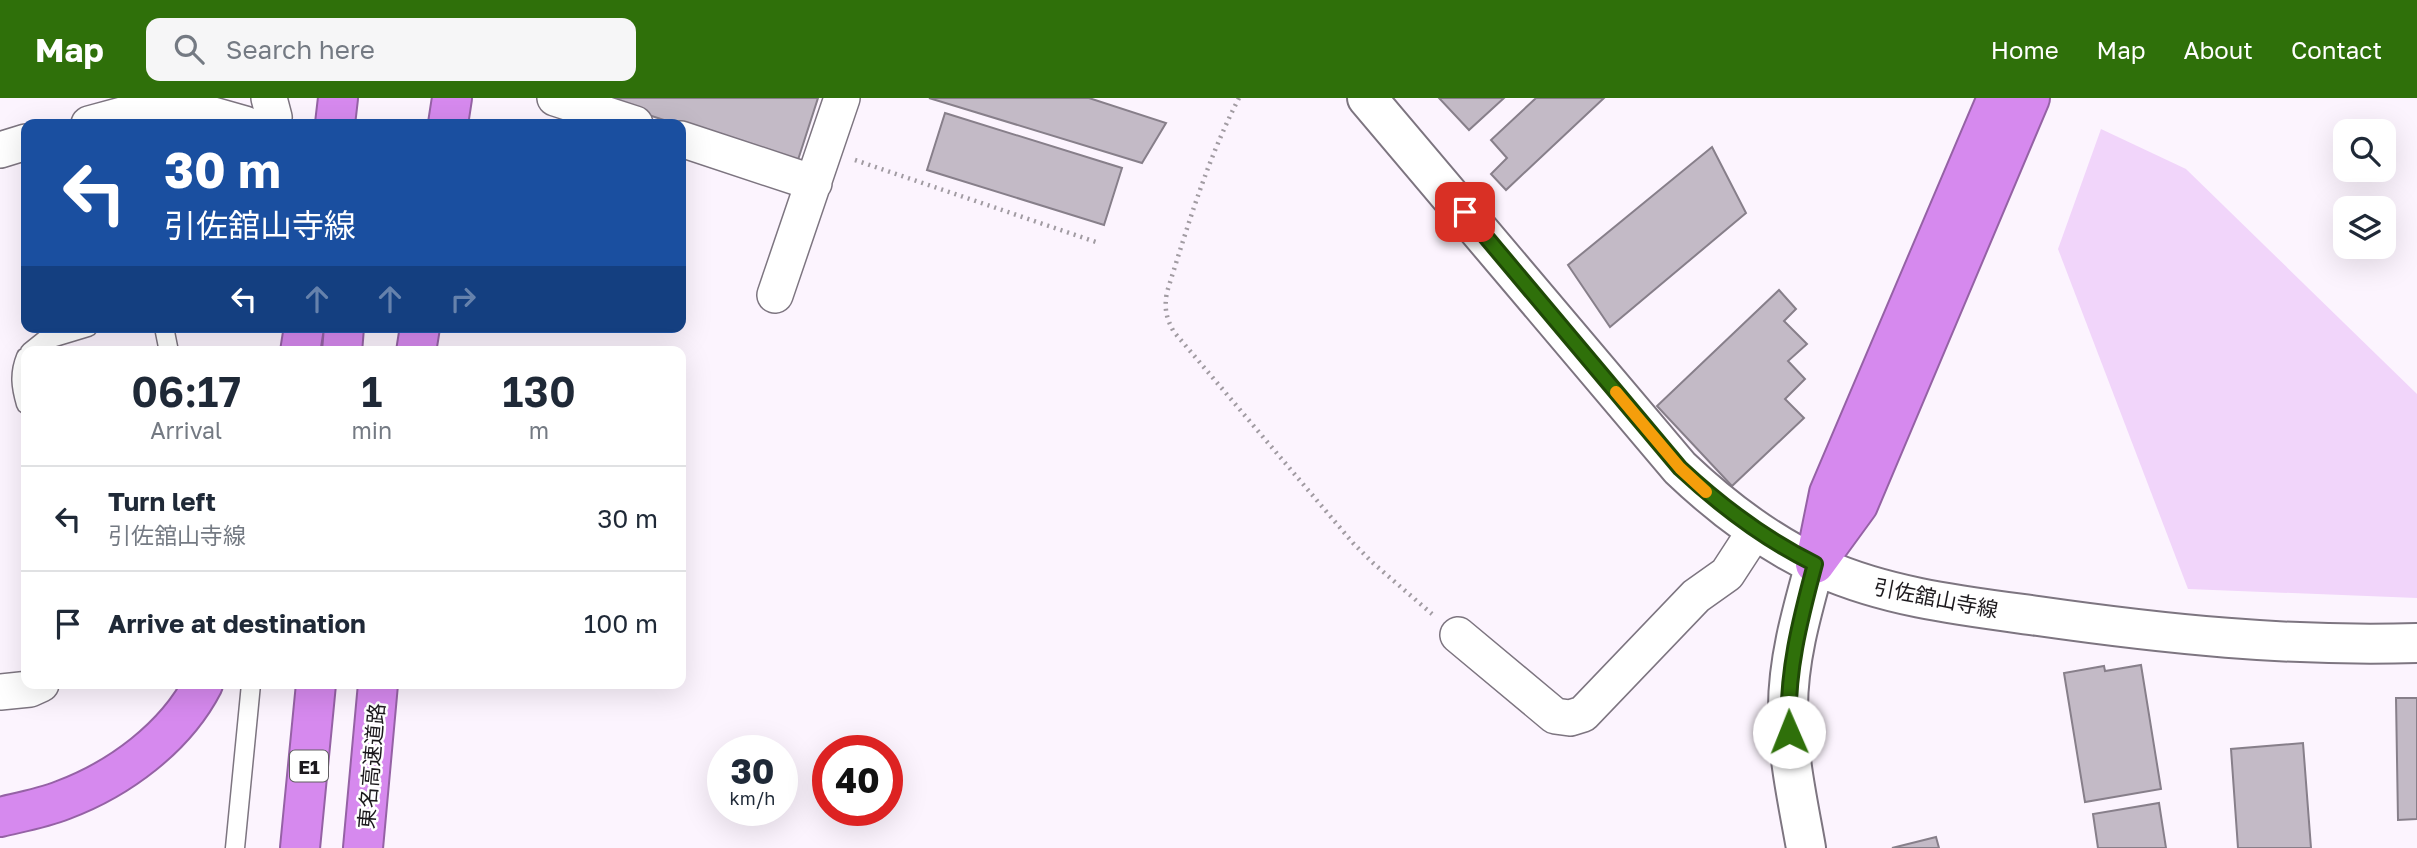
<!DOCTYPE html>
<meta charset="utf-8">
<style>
:root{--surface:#fff;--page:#f6f6f7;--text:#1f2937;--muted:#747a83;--line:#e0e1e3;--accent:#2f700a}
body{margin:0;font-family:"Golos Text","Noto Sans JP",sans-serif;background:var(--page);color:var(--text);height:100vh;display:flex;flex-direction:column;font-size:26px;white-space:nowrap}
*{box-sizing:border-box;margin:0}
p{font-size:23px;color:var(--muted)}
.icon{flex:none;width:38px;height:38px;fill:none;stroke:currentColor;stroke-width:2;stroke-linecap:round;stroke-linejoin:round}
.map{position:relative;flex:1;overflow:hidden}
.panel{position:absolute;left:21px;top:248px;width:665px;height:343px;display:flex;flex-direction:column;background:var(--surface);border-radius:14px;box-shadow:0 7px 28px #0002}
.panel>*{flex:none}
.banner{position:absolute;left:21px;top:21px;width:665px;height:214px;border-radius:14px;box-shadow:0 7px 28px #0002;background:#1a4fa0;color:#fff;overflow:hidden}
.buttons{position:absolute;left:2333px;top:21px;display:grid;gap:14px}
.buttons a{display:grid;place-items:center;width:63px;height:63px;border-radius:14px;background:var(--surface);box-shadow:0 7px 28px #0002;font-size:35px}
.speed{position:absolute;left:707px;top:637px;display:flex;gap:14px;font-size:35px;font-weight:700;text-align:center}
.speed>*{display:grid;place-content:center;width:91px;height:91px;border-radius:50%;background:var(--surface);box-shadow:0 7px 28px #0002;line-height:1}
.speed small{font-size:18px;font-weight:400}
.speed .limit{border:10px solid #d22;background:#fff;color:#111}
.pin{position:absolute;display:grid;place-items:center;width:60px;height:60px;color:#fff;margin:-30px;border-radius:14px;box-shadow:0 4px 10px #0006}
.me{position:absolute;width:77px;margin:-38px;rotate:359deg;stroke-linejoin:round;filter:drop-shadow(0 0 5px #0008)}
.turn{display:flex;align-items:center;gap:24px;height:147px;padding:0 28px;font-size:32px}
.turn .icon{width:91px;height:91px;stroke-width:2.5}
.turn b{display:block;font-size:49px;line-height:60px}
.lanes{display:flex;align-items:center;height:66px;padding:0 28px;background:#0003;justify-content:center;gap:35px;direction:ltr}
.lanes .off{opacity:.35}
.eta{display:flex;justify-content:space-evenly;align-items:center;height:119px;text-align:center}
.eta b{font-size:42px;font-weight:600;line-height:49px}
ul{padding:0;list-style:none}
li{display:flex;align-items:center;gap:21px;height:105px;padding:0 28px;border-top:2px solid var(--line)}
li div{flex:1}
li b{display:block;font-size:26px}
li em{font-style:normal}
header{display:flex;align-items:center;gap:42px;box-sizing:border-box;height:98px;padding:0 35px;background:var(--accent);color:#fff}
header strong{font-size:33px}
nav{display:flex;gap:38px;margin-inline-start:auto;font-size:24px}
.search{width:490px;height:63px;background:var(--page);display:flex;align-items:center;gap:18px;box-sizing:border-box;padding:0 24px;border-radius:14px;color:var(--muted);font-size:26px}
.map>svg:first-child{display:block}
.green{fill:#f1d5fa}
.building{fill:#c3bac6;stroke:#877f8a;stroke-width:2}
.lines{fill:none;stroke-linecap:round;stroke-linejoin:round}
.lane-casing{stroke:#7d7580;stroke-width:21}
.street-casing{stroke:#7d7580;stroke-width:38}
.secondary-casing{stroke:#7d7580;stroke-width:42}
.highway-casing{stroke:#9562a5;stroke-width:42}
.path{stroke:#a19ba2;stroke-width:4.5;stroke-dasharray:2 5;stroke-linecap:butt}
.lane{stroke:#fff;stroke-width:18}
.street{stroke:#fff;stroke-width:35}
.secondary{stroke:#fff;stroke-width:38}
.highway{stroke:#d689ee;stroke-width:38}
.route-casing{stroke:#1f4906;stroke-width:18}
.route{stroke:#2f700a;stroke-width:12}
.slow{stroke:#f59e0b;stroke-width:12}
.labels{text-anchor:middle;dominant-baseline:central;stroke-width:5;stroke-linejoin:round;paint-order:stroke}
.shield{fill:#fff;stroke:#605e61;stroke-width:2}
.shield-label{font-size:19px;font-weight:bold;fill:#1c191d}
.street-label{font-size:21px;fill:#1c191d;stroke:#fff}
</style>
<header>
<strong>Map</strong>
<div class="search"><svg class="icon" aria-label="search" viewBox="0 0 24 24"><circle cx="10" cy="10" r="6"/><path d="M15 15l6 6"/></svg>Search here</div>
<nav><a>Home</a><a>Map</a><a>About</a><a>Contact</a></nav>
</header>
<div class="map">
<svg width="2417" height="750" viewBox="0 0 2417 750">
<rect width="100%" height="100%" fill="#fcf4fe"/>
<path class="green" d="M 2101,31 L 2186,71 L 2417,296 L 2417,500 L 2188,491 L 2058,151 Z"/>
<path class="building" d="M 596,0 L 818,0 L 797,65 Z
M 929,0 L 1089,0 L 1166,25 L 1142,65 Z
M 1439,0 L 1504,0 L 1469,32 Z
M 1536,0 L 1604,0 L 1506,92 L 1491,76 L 1507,60 L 1491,42 Z
M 945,15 L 1122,70 L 1104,127 L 927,72 Z
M 1712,49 L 1746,115 L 1610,229 L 1568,167 Z
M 1779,192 L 1796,211 L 1784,223 L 1807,246 L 1788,263 L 1805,281 L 1785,301 L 1804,320 L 1732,388 L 1657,308 Z
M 2141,567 L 2161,691 L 2085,704 L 2064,575 L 2104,568 L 2105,573 Z
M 2396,600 L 2417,600 L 2417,721 L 2398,722 Z
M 2303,645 L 2311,750 L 2238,750 L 2231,651 Z
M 2159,705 L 2166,750 L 2098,750 L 2093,716 Z
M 1936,739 L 1939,750 L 1892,750 Z"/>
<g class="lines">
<g class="lane-casing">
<path id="lane" d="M 164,229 L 169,254
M 30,254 L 45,242 L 88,229
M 26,259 C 19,276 21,289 26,306
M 235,750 L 251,586"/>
</g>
<g class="street-casing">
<path id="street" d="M 555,0 L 635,26
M 89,26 L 159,7 L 181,8 L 245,26
M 267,26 L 274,19 L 269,0
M 681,41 L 814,85
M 0,52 L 26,44
M 775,197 L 842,0
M 1458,537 L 1555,618 L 1570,620 L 1583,616 L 1696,498 L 1727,476 L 1755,433
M 0,594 L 30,591 L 41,586"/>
</g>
<g class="secondary-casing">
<path id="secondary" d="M 1367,0 L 1680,370 C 1723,411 1768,445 1822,470 C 1890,500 1964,508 2038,518 C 2164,536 2289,549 2417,545
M 1806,750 C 1798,704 1787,657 1788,610 C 1788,561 1802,513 1815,466"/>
</g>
<g class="highway-casing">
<path id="highway" d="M 335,26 L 338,0
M 448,26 L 452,0
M 300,254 L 304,229
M 342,254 L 344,229
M 416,254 L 420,229
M 1817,454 L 1829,395 L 1997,0
M 1815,466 L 1858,407 L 2030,0
M 0,719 C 21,714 43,710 63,702 C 119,681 175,640 203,586
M 300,750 L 316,586
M 363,750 L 378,586"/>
</g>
<path class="path" d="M 1239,0 C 1207,62 1188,127 1167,194 C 1164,210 1166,220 1174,234 L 1353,445 L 1373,465 L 1432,516
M 855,62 L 1099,145"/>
<use href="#lane" class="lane"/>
<use href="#street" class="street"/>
<use href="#secondary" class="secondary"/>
<use href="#highway" class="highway"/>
</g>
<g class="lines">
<g class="route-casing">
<path id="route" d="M 1465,114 L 1680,370 C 1722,409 1764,441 1815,466 C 1800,522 1786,576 1789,634"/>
</g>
<use href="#route" class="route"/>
<path class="slow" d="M 1616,294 L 1680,370 L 1706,394"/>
</g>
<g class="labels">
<rect class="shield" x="290" y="652.5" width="38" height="31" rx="5"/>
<g class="shield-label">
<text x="309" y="668">E1</text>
</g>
<g class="street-label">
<text transform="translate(1936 500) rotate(11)">引佐舘山寺線</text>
<text transform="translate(371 668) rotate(-85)">東名高速道路</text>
</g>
</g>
</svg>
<div class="buttons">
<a><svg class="icon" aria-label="search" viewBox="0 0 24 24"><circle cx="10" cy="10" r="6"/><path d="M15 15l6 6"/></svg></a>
<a><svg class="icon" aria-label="layers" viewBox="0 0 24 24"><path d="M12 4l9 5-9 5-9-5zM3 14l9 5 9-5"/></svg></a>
</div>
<div class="speed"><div>30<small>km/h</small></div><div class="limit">40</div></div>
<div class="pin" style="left:1465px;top:114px;background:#d93025"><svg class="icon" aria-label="arrive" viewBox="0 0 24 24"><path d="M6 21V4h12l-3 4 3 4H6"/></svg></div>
<svg class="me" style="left:1789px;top:634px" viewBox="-20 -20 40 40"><circle r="19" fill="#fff"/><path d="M0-13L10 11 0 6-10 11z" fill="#2f700a"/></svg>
<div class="banner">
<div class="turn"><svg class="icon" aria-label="left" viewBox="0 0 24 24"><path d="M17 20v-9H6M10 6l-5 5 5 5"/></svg><div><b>30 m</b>引佐舘山寺線</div></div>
<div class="lanes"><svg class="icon" aria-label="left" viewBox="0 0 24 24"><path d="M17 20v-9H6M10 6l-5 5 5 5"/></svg><svg class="icon off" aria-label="ahead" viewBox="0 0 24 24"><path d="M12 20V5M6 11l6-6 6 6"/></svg><svg class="icon off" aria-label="ahead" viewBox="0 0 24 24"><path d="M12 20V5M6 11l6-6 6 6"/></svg><svg class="icon off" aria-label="right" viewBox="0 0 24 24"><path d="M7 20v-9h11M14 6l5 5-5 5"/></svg></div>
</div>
<section class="panel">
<div class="eta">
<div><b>06:17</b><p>Arrival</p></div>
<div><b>1</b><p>min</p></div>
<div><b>130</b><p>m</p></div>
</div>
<ul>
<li><svg class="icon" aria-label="left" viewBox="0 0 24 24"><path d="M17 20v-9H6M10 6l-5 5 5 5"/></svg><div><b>Turn left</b><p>引佐舘山寺線</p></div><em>30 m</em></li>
<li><svg class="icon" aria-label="arrive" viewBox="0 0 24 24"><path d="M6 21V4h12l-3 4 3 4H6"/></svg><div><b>Arrive at destination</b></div><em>100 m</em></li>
</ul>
</section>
</div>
